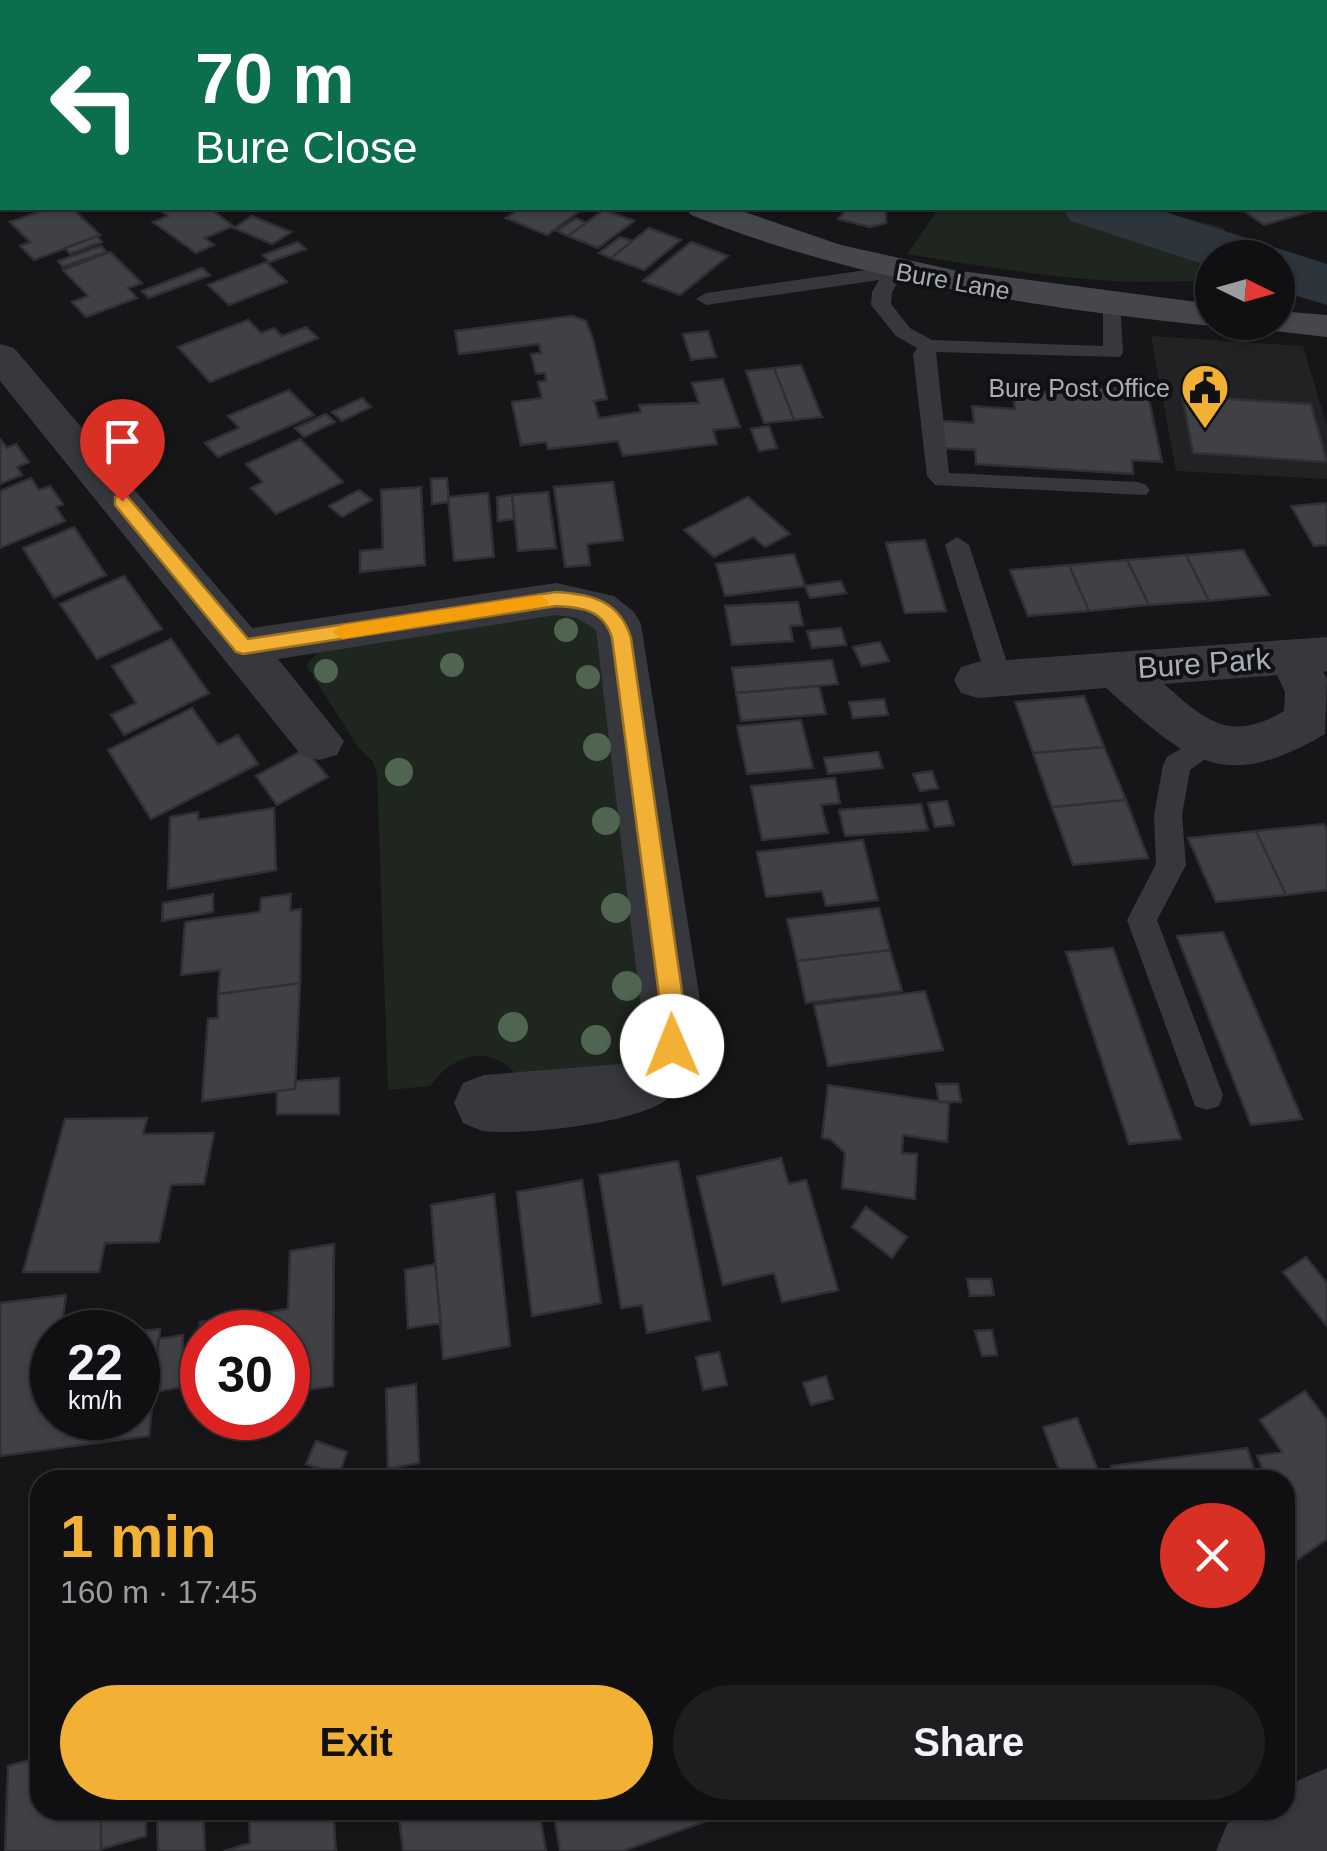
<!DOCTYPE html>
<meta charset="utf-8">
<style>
:root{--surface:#101012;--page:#1e1e20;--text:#f1f3f6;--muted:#9c9d9f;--line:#303032;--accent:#f2b134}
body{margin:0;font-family:Helvetica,sans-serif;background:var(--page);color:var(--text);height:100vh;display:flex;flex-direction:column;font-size:38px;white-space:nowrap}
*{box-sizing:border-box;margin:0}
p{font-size:32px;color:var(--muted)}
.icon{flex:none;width:55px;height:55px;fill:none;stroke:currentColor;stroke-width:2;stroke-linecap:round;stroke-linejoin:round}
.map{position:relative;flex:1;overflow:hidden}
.side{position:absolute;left:30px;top:1470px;width:1265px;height:350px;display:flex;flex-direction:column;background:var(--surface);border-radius:30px;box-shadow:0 2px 8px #0004,0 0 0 2px var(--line)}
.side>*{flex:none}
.top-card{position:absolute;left:0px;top:0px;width:1328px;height:210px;box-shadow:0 2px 8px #0004,0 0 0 2px var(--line);background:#0b6e4f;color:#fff;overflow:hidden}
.needle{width:65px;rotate:95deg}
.fabs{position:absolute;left:1195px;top:240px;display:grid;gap:20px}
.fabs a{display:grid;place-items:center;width:100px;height:100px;border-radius:50%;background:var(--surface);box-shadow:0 2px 8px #0004,0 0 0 2px var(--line);font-size:50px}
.speed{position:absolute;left:30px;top:1310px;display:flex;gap:20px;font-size:50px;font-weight:700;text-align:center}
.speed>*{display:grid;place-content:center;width:130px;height:130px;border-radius:50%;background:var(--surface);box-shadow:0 2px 8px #0004,0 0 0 2px var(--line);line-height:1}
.speed small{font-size:25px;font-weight:400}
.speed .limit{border:15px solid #d22;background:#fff;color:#111}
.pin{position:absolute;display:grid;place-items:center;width:85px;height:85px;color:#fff;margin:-102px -42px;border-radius:50% 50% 50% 0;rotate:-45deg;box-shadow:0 0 10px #0007}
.pin .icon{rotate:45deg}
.me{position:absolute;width:110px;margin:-55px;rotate:359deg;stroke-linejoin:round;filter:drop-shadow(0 0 8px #0008)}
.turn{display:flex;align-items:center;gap:35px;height:210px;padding:0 30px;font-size:45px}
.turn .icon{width:130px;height:130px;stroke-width:2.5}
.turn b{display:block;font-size:70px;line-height:85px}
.round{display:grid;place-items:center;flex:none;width:105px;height:105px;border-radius:52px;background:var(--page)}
.summary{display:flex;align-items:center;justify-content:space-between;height:170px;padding:0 30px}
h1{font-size:60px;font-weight:600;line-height:75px;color:var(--accent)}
.primary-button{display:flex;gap:20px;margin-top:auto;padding:20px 30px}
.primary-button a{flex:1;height:115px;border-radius:60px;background:var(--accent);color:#111;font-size:40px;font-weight:600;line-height:115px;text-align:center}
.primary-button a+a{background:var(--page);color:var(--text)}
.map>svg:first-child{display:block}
.built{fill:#222225}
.green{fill:#1e261f}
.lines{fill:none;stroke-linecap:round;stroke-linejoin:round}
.river{fill:#2c353c;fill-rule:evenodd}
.building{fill:#404145;stroke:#303034;stroke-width:2.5}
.lane{fill:#37383d;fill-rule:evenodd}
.street{fill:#37383d;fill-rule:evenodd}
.secondary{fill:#45474d;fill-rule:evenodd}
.tree{fill:#506452}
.route{fill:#f2b134;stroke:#9d7322;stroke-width:2.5}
.slow{fill:#f59e0b}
.labels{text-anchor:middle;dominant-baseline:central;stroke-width:8;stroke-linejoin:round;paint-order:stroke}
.far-street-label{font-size:25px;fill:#a8adb8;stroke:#111113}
.far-poi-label{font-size:25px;fill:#a8adb8;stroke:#111113;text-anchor:end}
.street-label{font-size:30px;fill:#a8adb8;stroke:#111113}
</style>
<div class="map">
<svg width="1327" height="1851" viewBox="0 0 1327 1851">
<rect width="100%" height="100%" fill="#161618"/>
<path class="built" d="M 1151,336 L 1303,346 L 1327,426 L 1327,479 L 1176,471 Z"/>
<path class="green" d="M 939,208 L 1142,208 L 1222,227 L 1249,257 L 1212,258 L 1212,282 C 1179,280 1146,283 1113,281 C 1043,277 975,265 907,254 Z
M 576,611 L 602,623 L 656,1022 L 634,1067 L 523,1082 C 495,1044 457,1050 430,1086 L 388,1090 L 377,775 L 373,762 L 358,747 L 306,665 L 324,647 Z"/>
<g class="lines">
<path class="river" d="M 406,0 L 462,0 L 463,2 L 408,2 Z
M 1062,208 L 1153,208 L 1327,264 L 1327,305 L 1278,290 L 1278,258 L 1212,258 L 1212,267 L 1071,221 Z"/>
</g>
<path class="building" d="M 1325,187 L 1327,207 L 1264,225 L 1240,208 L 1325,208 Z
M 50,208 L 72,208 L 100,235 L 34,260 L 20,246 L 30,242 L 10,222 Z
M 174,208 L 209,208 L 233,226 L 205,238 L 214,245 L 196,253 L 153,222 L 168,216 L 163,212 Z
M 521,208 L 584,208 L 547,235 L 506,218 Z
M 832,208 L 886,208 L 886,223 L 870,227 L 838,219 L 845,211 Z
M 604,210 L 634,221 L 598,248 L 568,236 Z
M 252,216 L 291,232 L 272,244 L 234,228 Z
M 576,218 L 586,223 L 568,236 L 557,231 Z
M 649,228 L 681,240 L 644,270 L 611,258 Z
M 97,236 L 102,242 L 70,254 L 65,248 Z
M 620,237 L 632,241 L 611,258 L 599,253 Z
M 298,242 L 306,249 L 270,262 L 263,255 Z
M 691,242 L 728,256 L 680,295 L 643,281 Z
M 101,246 L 106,252 L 63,267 L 58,261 Z
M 110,252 L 142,283 L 128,288 L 137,298 L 86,317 L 72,302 L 88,296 L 63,270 Z
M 266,262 L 287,282 L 229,305 L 208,285 Z
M 202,268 L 210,275 L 149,298 L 142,291 Z
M 572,316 L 586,321 L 593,339 L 607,399 L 594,401 L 599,418 L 641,412 L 639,405 L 699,403 L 692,383 L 723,379 L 740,427 L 713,430 L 717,444 L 623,456 L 618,441 L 548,449 L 546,442 L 521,445 L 512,402 L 542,398 L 538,382 L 546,381 L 545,373 L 536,374 L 531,354 L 541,353 L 539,344 L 459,354 L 455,331 Z
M 248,320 L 261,333 L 274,328 L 282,336 L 306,327 L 318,338 L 210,382 L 178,347 Z
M 708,331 L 716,357 L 691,360 L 683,334 Z
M 801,365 L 822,417 L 794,420 L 774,368 Z
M 774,368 L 794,420 L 764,423 L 746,371 Z
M 1091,387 L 1147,390 L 1162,462 L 1132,460 L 1133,474 L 976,464 L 975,450 L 943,448 L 942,421 L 974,423 L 972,406 L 1015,409 L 1012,390 L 1093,395 Z
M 289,390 L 314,415 L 218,457 L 205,443 L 239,428 L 228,416 Z
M 1182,396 L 1311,404 L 1327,462 L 1193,453 Z
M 362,398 L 371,407 L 342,421 L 332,412 Z
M 326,414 L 335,422 L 304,437 L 295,428 Z
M 769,426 L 777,448 L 759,451 L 751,429 Z
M 0,439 L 7,448 L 16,444 L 29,462 L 17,467 L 22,475 L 0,484 Z
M 300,439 L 343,482 L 276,514 L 251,488 L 263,482 L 246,464 Z
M 31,478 L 39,490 L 50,486 L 63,504 L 56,507 L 65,521 L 0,548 L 0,491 Z
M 447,478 L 449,502 L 432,504 L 431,479 Z
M 613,482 L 623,540 L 587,544 L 590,565 L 565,567 L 554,487 Z
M 421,487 L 425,565 L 360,572 L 360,551 L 383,549 L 381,490 Z
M 359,490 L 372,500 L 342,517 L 329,506 Z
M 548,492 L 556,548 L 518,551 L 512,495 Z
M 488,493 L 494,557 L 454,561 L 448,497 Z
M 512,495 L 514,519 L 498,521 L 497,497 Z
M 748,497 L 790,534 L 765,547 L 753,537 L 714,557 L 684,530 Z
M 1327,503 L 1327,545 L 1314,546 L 1291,506 Z
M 74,527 L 106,575 L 54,598 L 23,548 Z
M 925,540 L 946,611 L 905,613 L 886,543 Z
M 1243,550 L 1269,595 L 1209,601 L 1186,555 Z
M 794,554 L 805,586 L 725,596 L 716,564 Z
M 1186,555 L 1209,601 L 1149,605 L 1127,560 Z
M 1127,560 L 1149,605 L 1089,611 L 1069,565 Z
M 1069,565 L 1089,611 L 1028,616 L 1010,570 Z
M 124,576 L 162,629 L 97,659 L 60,604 Z
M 841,581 L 846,593 L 810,598 L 805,586 Z
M 798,602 L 803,625 L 790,626 L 793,641 L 732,645 L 725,606 Z
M 841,628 L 846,645 L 812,648 L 807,631 Z
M 171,639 L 209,693 L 124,735 L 111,715 L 136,703 L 112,666 Z
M 880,642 L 889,661 L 862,666 L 853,647 Z
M 832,660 L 838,684 L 736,693 L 732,668 Z
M 819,686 L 826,714 L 741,721 L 736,693 Z
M 1084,696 L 1104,747 L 1033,753 L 1015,702 Z
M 884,699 L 888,715 L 853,718 L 849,702 Z
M 192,708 L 218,745 L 238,735 L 258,764 L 151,819 L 108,750 Z
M 801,720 L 813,768 L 747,774 L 737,726 Z
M 1104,747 L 1126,800 L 1052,807 L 1033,753 Z
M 305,749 L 328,777 L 277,805 L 256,776 Z
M 878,752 L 883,768 L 828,774 L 824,758 Z
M 932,771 L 938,788 L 920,791 L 913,774 Z
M 835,778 L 840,803 L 821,805 L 828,833 L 762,840 L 751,786 Z
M 1126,800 L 1148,858 L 1073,865 L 1052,807 Z
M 947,801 L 954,825 L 935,827 L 928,803 Z
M 921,804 L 928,830 L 845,836 L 839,810 Z
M 274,808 L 276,870 L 168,889 L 170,817 L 198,812 L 198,820 Z
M 1324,824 L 1327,830 L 1327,890 L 1286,895 L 1256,831 Z
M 1256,831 L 1286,895 L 1216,902 L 1188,838 Z
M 863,840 L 878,900 L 826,906 L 822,891 L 766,897 L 757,852 Z
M 213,894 L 213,912 L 162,921 L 163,903 Z
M 291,894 L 290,911 L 301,909 L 300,983 L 218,994 L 220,970 L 181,975 L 185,922 L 260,912 L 261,898 Z
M 879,908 L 890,950 L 797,961 L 787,919 Z
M 1223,932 L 1302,1119 L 1251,1125 L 1177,936 Z
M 1113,948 L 1181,1139 L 1129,1144 L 1066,952 Z
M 890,950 L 902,991 L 806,1003 L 797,961 Z
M 300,983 L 295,1089 L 202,1101 L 208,1019 L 218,1018 L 218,994 Z
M 925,991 L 943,1050 L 828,1066 L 814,1005 Z
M 339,1078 L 339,1114 L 277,1114 L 277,1091 L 295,1089 L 296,1081 Z
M 936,1084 L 958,1084 L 961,1102 L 939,1102 Z
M 828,1085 L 949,1103 L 947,1142 L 903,1135 L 902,1153 L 917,1154 L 915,1199 L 842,1188 L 845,1153 L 830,1139 L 822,1138 Z
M 147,1118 L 143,1134 L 214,1133 L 204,1184 L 171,1185 L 159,1242 L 105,1243 L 99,1272 L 23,1272 L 65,1119 Z
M 781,1158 L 789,1184 L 806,1180 L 838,1290 L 782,1302 L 774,1273 L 723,1285 L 697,1177 Z
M 678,1161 L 710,1320 L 647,1333 L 642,1305 L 621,1308 L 599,1175 Z
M 582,1180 L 601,1303 L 532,1316 L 517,1192 Z
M 494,1194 L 510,1346 L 443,1359 L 431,1205 Z
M 866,1207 L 907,1237 L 892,1258 L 852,1227 Z
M 334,1244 L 333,1386 L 288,1393 L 288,1332 L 202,1332 L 202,1407 L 196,1408 L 200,1322 L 288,1309 L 290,1251 Z
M 1306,1257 L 1327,1283 L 1327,1326 L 1283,1272 Z
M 435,1264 L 441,1323 L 408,1328 L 405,1270 Z
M 967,1279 L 991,1279 L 994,1295 L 970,1296 Z
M 66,1295 L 61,1332 L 52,1332 L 52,1418 L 138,1418 L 138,1332 L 132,1332 L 160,1329 L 149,1436 L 0,1456 L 0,1303 Z
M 992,1330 L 997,1355 L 982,1356 L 975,1331 Z
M 183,1335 L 182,1387 L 154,1392 L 158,1339 Z
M 719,1352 L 727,1385 L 703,1390 L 696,1357 Z
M 826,1376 L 833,1399 L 811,1405 L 803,1383 Z
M 416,1384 L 419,1463 L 388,1469 L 386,1389 Z
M 1305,1391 L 1327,1420 L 1327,1539 L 1297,1560 L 1285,1528 L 1285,1480 L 1267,1480 L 1257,1456 L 1282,1452 L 1260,1420 Z
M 1077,1418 L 1102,1480 L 1063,1480 L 1043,1427 Z
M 316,1441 L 347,1452 L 339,1475 L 306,1464 Z
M 1247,1448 L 1258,1480 L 1115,1480 L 1111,1466 Z
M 40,1757 L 40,1810 L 101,1810 L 101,1851 L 5,1851 L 8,1766 Z
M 101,1810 L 146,1810 L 146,1836 L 101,1849 Z
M 157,1810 L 203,1810 L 205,1851 L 158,1851 Z
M 249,1810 L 333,1810 L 336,1851 L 224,1851 L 250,1843 Z
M 398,1810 L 539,1810 L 546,1851 L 403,1851 Z
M 553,1810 L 725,1810 L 726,1814 L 623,1851 L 560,1851 Z"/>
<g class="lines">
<path class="lane" d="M 894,266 L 904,272 L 892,292 L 891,304 L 910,328 L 932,340 L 1103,346 L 1103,305 L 1106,301 L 1120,301 L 1123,353 L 1120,357 L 936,352 L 949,473 L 1138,482 L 1146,485 L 1150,490 L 1146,495 L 935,485 L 927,476 L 913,354 L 917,348 L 896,336 L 871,305 L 872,292 L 879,280 L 706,305 L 696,299 L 706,293 Z
M 957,537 L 969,545 L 1012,678 L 1008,685 L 990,685 L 986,678 L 945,545 Z
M 1209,732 L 1219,735 L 1223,742 L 1219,749 L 1190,770 L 1182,815 L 1186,865 L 1157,920 L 1223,1095 L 1219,1106 L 1207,1110 L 1195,1106 L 1191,1095 L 1127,920 L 1156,864 L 1154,815 L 1163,765 L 1167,757 Z"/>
<path class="street" d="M 1134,0 L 1162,0 L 1163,2 L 1135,2 Z
M 0,344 L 14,348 L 252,628 L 556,583 L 614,596 L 634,612 L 641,624 L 704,1026 C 700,1052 688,1084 666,1100 C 636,1123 522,1136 484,1131 C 478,1130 469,1125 463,1123 L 454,1103 L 463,1083 L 484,1075 L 620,1064 L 636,1051 L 644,1035 L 596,630 L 577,618 L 556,615 L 278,659 L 344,741 L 337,755 L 319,760 L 301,755 L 0,381 Z
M 1327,637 L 1327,671 L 1323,672 L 1327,679 L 1325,734 C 1222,795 1187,760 1106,688 L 978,698 L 961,693 L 954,680 L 961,667 L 978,662 ZM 1277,675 L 1285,692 L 1284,711 C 1230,743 1206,721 1164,684 Z
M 1327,1768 L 1327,1851 L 1216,1851 L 1228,1822 L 1257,1810 L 1285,1810 L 1285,1793 L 1299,1780 Z"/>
<path class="secondary" d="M 218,0 L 253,0 L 254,2 L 220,2 Z
M 686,208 L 733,208 L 841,245 L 953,270 L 1212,304 L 1212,322 L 1225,322 L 1212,326 C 1033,307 860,282 691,215 Z
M 1278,311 L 1327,315 L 1327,337 L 1265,330 L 1260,322 L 1278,322 Z"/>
</g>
<g class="tree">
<circle cx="566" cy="630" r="12"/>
<circle cx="452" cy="665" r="12"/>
<circle cx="326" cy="671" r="12"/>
<circle cx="588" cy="677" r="12"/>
<circle cx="597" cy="747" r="14"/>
<circle cx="399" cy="772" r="14"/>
<circle cx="606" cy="821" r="14"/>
<circle cx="616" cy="908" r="15"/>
<circle cx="627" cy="986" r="15"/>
<circle cx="513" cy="1027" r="15"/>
<circle cx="596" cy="1040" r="15"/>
</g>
<path class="route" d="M 122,495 L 128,497 L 248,639 L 556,592 C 592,594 620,601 631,638 L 687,1026 L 681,1054 L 672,1057 L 664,1054 L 660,1046 L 663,1026 L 612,638 C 604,610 582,607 556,606 L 243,654 L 236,652 L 115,505 L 115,497 Z"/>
<path class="slow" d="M 540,595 L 549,602 L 547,606 L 342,639 L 332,632 L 342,625 Z"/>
<defs>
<g id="civic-pin" transform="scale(2.5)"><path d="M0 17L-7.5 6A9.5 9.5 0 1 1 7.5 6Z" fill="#f2b134" stroke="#111113"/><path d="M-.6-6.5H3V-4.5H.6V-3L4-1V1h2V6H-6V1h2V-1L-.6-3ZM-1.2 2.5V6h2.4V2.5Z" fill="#111"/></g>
</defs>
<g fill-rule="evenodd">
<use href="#civic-pin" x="1205" y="388"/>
</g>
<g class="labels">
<g class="far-street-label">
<text transform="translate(953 281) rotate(10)">Bure Lane</text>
</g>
<g class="far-poi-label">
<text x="1170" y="388">Bure Post Office</text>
</g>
<g class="street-label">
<text transform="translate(1204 663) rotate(-4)">Bure Park</text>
</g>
</g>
</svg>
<div class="fabs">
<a><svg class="needle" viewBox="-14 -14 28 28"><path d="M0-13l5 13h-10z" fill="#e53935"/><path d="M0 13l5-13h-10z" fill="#9c9d9f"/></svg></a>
</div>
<div class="speed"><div>22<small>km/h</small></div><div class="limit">30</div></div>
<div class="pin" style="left:122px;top:501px;background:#d93025"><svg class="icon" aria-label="arrive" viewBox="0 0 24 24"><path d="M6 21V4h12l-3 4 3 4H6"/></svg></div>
<svg class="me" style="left:672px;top:1046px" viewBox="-20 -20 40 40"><circle r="19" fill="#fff"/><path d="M0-13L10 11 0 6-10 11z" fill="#f2b134"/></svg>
<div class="top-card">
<div class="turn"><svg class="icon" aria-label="left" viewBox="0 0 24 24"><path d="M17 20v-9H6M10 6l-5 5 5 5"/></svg><div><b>70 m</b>Bure Close</div></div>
</div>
<section class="side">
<div class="summary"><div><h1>1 min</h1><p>160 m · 17:45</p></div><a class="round" style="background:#d93025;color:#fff"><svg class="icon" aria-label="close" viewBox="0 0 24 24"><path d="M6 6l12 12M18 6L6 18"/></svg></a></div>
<div class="primary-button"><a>Exit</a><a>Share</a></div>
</section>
</div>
